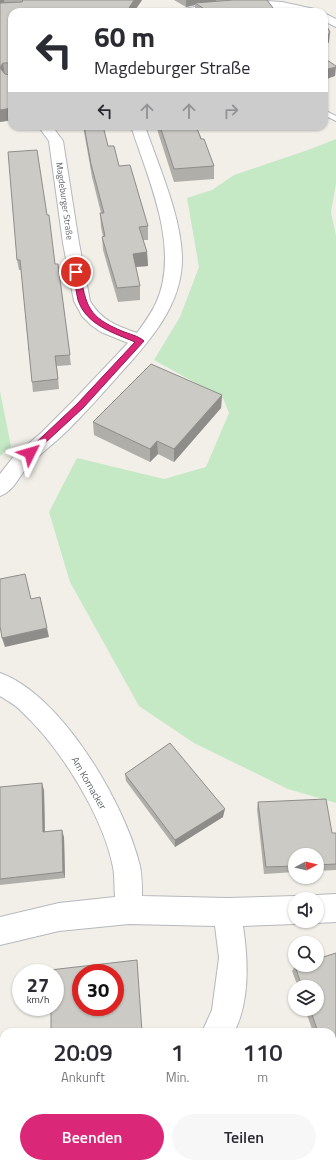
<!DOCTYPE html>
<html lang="de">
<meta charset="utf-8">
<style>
:root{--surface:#fff;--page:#f7f7f7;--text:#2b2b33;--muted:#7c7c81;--accent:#db2777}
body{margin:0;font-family:"Titillium Web",sans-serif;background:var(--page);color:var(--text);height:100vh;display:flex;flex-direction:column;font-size:15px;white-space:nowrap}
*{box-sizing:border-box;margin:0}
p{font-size:13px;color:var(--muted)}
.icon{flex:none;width:22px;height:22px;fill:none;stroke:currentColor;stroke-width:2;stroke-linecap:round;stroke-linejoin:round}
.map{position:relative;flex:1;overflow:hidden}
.sheet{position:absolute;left:0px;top:1028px;width:336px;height:140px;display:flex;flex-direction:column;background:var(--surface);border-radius:12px 12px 0 0;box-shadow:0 1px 3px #0004}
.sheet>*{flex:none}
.guide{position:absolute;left:8px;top:8px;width:320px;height:122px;border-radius:12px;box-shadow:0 1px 3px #0004;background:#fff;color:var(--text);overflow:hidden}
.needle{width:26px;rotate:83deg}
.fabs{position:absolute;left:288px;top:848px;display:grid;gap:8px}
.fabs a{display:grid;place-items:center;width:36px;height:36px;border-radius:50%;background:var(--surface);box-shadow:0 1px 3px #0004;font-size:20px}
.speed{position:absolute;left:12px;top:964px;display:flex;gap:8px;font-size:20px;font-weight:700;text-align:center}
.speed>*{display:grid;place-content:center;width:52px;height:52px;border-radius:50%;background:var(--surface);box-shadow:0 1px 3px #0004;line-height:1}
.speed small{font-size:10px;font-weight:400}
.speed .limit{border:6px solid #d22;background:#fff;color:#111}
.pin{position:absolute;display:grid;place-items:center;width:34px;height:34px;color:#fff;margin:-17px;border:2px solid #fff;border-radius:50%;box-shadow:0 1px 4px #0007}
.me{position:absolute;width:44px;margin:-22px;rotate:50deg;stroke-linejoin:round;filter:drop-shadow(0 0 3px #0008)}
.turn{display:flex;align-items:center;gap:14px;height:84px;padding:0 20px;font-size:18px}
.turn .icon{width:52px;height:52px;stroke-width:2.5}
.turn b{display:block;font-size:28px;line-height:34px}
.lanes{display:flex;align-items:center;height:38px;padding:0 20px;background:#0003;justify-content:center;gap:20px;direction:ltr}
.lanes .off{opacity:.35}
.eta{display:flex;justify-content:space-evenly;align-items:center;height:68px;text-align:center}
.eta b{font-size:24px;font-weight:600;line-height:28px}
.cta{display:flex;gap:8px;margin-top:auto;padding:8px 20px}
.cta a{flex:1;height:46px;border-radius:24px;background:var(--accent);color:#fff;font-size:16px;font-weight:600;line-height:46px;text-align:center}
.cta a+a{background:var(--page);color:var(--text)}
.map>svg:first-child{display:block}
.green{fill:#c5e8c5}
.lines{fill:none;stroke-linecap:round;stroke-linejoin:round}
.service-casing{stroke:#b5b8bc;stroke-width:2}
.minor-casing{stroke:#b5b8bc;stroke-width:2}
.service{fill:#fff;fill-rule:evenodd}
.minor{fill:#fff;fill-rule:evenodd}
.wall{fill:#afaea9}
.shaded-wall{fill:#8f8d8a}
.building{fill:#cccac5;stroke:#8f8d8a;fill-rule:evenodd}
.route{fill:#db2777;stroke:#8e194d}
.labels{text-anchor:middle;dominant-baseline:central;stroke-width:3;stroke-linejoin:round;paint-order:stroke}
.far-street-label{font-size:9px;fill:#5f6368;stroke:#fff}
.street-label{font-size:10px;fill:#5f6368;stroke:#fff}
</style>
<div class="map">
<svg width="336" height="1168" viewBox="0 0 336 1168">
<rect width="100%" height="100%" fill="#f1efe8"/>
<path class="green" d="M 336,139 L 336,183 L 331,212 L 336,236 L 336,803 L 288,789 L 194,743 L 139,706 L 70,582 L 49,512 L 77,458 L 164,479 L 206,467 L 229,413 L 223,398 L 154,360 L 180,317 L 199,267 L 187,198 L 212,190 L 234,175 L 308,150 Z
M 0,391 L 11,446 L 0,456 Z"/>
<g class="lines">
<g class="service-casing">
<path id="service" d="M 324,110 L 336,116 L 336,121 L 324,115 Z"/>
</g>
<g class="minor-casing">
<path id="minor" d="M 249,0 L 282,2 L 319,10 L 321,12 C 297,12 273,7 249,7 C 225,7 201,12 177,12 L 179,10 L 216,3 Z
M 324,13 L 336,19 L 336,27 L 324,21 Z
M 38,126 L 52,126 L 63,141 L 79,243 L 90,301 C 101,320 117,326 137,333 C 144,323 151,314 156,303 C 181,248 148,179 131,126 L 145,126 C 158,165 181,215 182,257 C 183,305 149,342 118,376 C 102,394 86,412 69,429 C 56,442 41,453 28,466 C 19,476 14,491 0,496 L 0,474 L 14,456 L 41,433 L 73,401 L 128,343 L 101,332 L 91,325 L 82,316 L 74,301 L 63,243 L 49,141 Z
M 0,673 C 62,695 125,804 140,866 C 142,876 142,886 142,896 L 227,898 L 295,896 L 302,899 L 295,899 L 295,921 L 302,921 L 295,924 L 243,926 C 248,959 250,1002 234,1032 L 202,1032 L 212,1010 L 219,958 L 215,926 L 129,924 L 59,931 L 0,945 L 0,917 L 59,903 L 115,897 C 114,887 115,877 113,867 C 103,816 60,747 22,712 C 16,705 8,701 0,696 Z
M 336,894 L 336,922 L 317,923 L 312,921 L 317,921 L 317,899 L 307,899 L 317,895 Z"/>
</g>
<use href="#service" class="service"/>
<use href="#minor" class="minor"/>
</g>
<path class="wall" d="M 0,0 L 142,0 L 134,11 L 135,12 L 12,12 L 12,120 L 0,122 Z
M 174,0 L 267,0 L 276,12 L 195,12 L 195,5 L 186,7 Z
M 83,126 L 103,126 L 108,146 L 119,166 L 148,226 L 148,240 L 143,240 L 147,252 L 148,266 L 136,267 L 140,286 L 140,300 L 118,302 L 103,250 L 102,237 L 103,237 L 101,227 L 100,213 L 101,213 L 92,177 Z
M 156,126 L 196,126 L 214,166 L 214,179 L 174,182 Z
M 47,215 L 55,264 L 58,264 L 71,365 L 57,366 L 59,389 L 33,392 L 32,382 L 21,270 L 19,270 L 17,260 Z
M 222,395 L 221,408 L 174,462 L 158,454 L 150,462 L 94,435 L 93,422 Z
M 125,774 L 223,817 L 175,847 L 126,781 Z
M 0,787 L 44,790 L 45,832 L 64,837 L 65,878 L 0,885 Z
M 258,802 L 332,833 L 336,833 L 336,870 L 317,871 L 317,855 L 295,855 L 295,872 L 264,874 L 257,809 Z
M 317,965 L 332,1032 L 313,1032 L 305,1009 L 317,1009 L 317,987 L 298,987 L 292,971 L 295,966 Z"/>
<path class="shaded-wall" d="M 0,0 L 4,0 L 5,8 L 0,8 Z
M 134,0 L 142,0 L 134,12 L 129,8 Z
M 186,0 L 216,0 L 216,2 L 195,3 L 195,5 L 186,7 Z
M 330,32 L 329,42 L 324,50 L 324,43 Z
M 3,63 L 5,75 L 0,69 L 0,67 Z
M 336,67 L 335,76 L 324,80 L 324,70 Z
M 8,91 L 12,91 L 12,103 Z
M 12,108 L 12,120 L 0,122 L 0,110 Z
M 147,252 L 148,266 L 133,267 L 133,254 Z
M 222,395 L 221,408 L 174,462 L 174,449 Z
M 157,441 L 158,454 L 150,462 L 150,449 Z
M 47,628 L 49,637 L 5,647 L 2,638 Z
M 42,783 L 44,790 L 45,839 L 43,832 Z
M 225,809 L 223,817 L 175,847 L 175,840 Z
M 62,830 L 64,837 L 65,878 L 63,872 Z
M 0,1058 L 4,1071 L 4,1075 L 0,1077 Z"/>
<path class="building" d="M 22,0 L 134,0 L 129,8 L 135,12 L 74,12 L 64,9 L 66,12 L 12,12 L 12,91 L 8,91 L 12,98 L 12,108 L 0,110 L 0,68 L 5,74 L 11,75 L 11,63 L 3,63 L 0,67 L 0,2 L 0,3 L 22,2 L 23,1 Z
M 233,0 L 267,0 L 276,12 L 209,12 L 195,3 Z
M 324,21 L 330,32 L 324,43 Z
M 324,58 L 336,66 L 336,67 L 324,70 Z
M 84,126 L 103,126 L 108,146 L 114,146 L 119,166 L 130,165 L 148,226 L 139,227 L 147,252 L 133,254 L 140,286 L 117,288 L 102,237 L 105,236 L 100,213 L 104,213 L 91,164 Z
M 160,126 L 196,126 L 201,139 L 204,139 L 214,166 L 174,169 Z
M 37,150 L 47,215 L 49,215 L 55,264 L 58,264 L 70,355 L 55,356 L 58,379 L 32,382 L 20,260 L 17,260 L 8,152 Z
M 151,364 L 222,395 L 174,449 L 157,441 L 150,449 L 93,422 Z
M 25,574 L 31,599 L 40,597 L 47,628 L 2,638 L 0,626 L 0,579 Z
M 170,743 L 225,809 L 175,840 L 125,774 Z
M 42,783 L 43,832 L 62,830 L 63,872 L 0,879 L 0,787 Z
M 326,799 L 332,833 L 336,833 L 336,864 L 317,865 L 317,855 L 295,855 L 295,866 L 266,867 L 258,802 Z
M 336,953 L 336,1080 L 332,1081 L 332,1032 L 318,1032 L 310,1009 L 317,1009 L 317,987 L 302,987 L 295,966 L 298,965 L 317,965 L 317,959 Z
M 137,960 L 142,1032 L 51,1032 L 51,1007 L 55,1007 L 55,973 L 50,973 L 50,970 ZM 81,973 L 115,973 L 115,1007 L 81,1007 Z
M 0,1063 L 3,1073 L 0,1075 Z
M 221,1164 L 321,1164 L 311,1168 L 222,1168 Z"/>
<path class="route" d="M 76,270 L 80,272 C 86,306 88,317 122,331 C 129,334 139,336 144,341 L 83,408 L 32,455 L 30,456 L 26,453 L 27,451 L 77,404 L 135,342 C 114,333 86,325 78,300 C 76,292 75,281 73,272 Z"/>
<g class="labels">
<g class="far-street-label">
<text transform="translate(65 201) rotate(82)">Magdeburger Straße</text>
</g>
<g class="street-label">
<text transform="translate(89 783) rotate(60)">Am Kornacker</text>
</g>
</g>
</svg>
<div class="fabs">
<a><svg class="needle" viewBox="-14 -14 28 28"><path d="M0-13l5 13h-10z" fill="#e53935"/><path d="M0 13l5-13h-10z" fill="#7c7c81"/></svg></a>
<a><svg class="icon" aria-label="sound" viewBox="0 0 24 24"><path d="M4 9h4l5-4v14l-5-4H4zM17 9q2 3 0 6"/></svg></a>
<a><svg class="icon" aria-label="search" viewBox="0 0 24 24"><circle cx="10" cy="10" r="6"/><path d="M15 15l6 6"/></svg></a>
<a><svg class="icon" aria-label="layers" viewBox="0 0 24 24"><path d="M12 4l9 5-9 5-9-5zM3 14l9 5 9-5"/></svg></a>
</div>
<div class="speed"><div>27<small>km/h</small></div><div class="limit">30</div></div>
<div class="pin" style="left:76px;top:272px;background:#d93025"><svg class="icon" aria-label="arrive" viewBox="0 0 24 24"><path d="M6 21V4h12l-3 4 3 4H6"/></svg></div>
<svg class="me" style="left:30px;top:453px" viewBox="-20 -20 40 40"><path d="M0-17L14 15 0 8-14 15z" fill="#db2777" stroke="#fff" stroke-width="4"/></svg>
<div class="guide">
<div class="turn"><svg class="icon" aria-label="left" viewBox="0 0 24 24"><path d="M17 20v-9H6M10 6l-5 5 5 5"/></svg><div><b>60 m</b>Magdeburger Straße</div></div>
<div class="lanes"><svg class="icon" aria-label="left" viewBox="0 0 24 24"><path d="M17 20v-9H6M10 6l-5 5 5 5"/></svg><svg class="icon off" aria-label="ahead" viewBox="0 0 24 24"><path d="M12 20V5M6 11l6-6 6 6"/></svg><svg class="icon off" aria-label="ahead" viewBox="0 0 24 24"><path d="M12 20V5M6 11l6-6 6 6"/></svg><svg class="icon off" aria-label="right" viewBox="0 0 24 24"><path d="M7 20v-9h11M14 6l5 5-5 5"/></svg></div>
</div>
<section class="sheet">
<div class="eta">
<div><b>20:09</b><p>Ankunft</p></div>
<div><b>1</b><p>Min.</p></div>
<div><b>110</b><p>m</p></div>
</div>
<div class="cta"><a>Beenden</a><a>Teilen</a></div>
</section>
</div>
